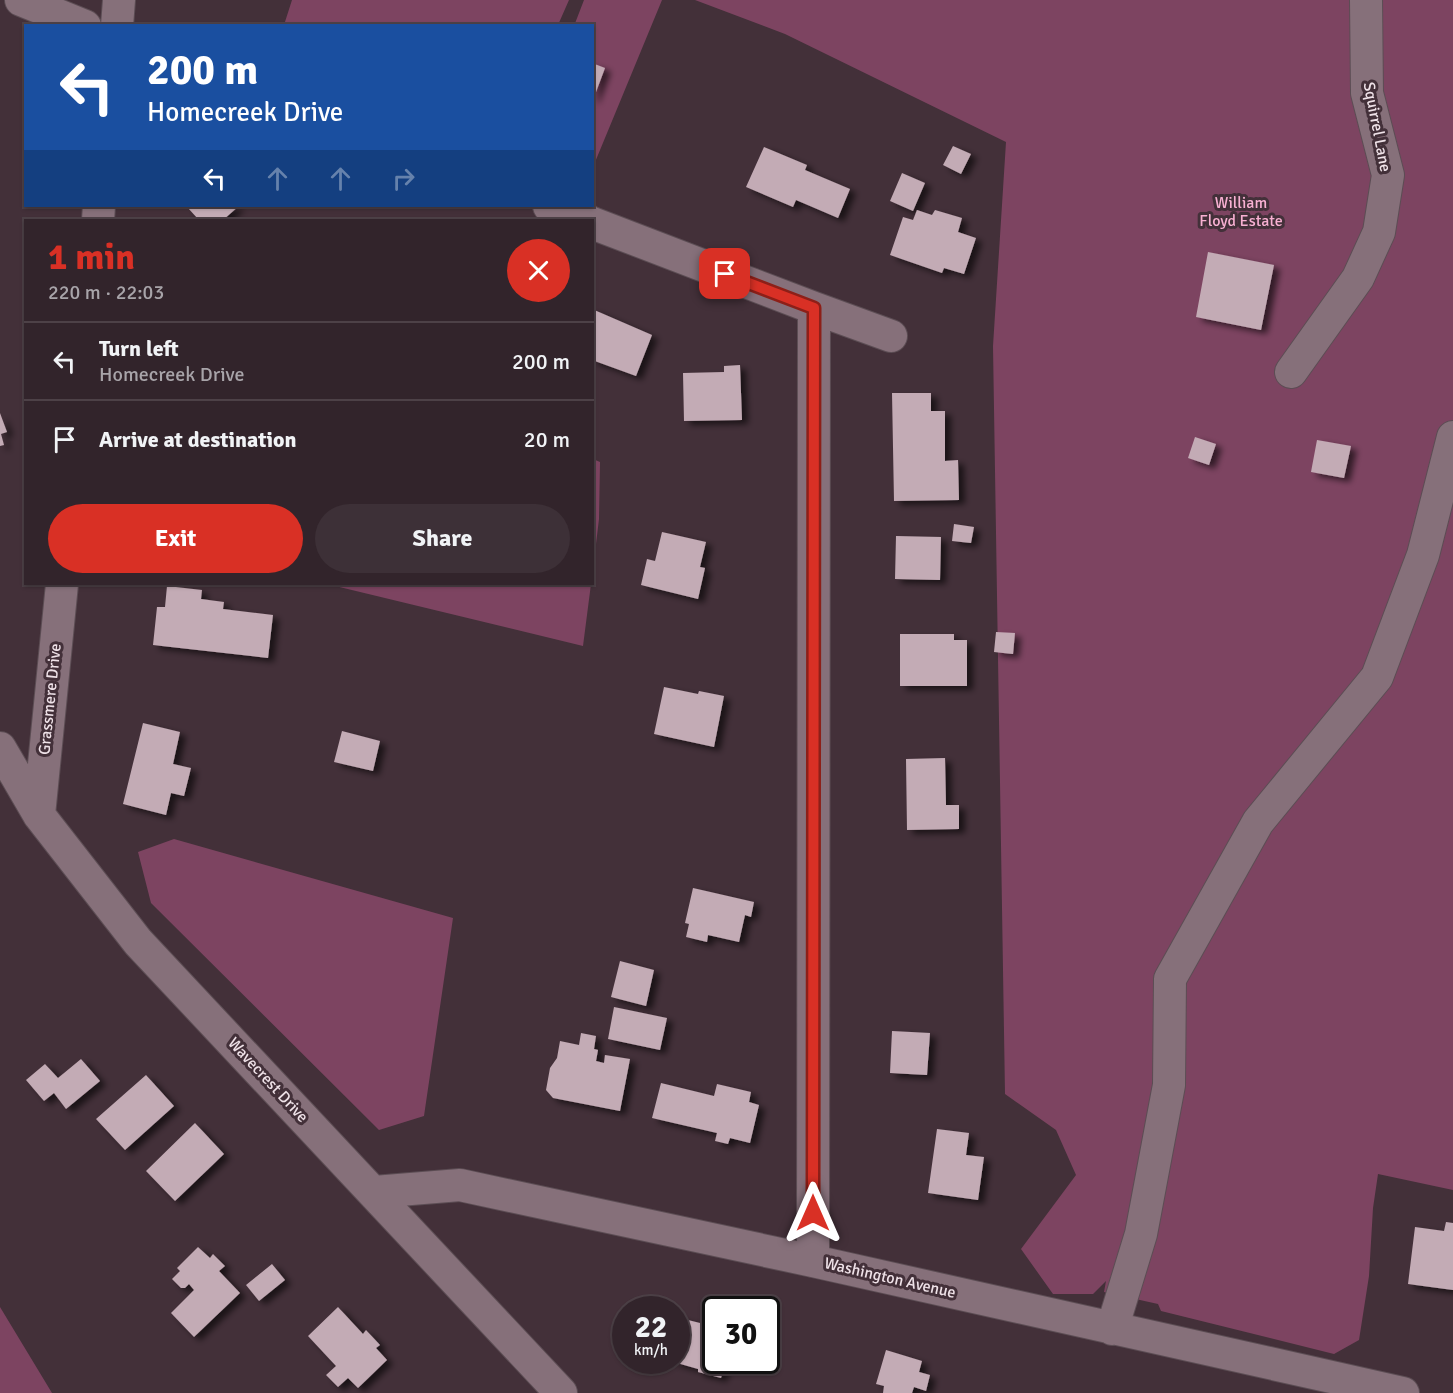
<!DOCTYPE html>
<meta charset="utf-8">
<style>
:root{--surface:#32242b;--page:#3d3037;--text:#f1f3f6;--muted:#a8a4a9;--line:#4d4147;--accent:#d93025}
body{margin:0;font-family:Signika,sans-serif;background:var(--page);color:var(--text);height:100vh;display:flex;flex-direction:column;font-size:22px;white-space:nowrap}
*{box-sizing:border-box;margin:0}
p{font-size:20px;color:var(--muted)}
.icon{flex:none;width:33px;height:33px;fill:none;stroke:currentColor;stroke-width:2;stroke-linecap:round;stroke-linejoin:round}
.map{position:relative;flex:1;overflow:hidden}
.panel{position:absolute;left:24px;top:219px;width:570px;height:366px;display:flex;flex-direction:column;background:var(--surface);border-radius:0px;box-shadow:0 2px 4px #0004,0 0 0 2px var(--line)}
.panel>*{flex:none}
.top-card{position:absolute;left:24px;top:24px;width:570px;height:183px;border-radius:0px;box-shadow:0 2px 4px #0004,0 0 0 2px var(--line);background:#1a4fa0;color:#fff;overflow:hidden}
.speed{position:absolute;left:612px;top:1296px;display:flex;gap:12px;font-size:30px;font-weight:700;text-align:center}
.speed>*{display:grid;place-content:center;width:78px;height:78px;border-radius:50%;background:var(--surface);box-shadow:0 2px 4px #0004,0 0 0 2px var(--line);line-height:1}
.speed small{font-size:15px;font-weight:400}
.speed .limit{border:3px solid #111;border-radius:9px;background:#fff;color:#111}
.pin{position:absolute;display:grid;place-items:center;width:51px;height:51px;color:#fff;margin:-26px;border-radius:12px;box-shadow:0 3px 9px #0006}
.me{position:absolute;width:66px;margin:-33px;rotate:0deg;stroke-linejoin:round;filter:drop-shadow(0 0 4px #0008)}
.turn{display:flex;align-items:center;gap:21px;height:126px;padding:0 24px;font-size:27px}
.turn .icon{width:78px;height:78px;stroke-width:2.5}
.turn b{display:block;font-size:42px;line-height:51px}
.lanes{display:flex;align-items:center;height:57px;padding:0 24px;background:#0003;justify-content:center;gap:30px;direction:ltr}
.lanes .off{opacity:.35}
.round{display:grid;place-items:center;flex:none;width:63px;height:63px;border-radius:32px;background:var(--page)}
.head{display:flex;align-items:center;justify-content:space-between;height:102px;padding:0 24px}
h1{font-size:36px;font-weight:700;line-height:45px;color:var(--accent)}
.action{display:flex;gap:12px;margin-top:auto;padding:12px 24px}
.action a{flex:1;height:69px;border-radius:36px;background:var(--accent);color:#fff;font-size:24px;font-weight:700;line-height:69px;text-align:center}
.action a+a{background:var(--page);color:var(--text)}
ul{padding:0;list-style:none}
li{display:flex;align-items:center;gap:18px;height:78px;padding:0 24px;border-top:2px solid var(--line)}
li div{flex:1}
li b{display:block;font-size:22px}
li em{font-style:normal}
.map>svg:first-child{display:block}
.green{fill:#7d4461}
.building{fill:#c3abb5;filter:url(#shadow)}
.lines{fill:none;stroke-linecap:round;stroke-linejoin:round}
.minor-casing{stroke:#5c4d54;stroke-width:34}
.minor{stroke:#86707a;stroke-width:32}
.route-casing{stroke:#8d1f18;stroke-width:15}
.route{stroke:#d93025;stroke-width:10}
.labels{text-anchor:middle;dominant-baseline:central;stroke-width:6;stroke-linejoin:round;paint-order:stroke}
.street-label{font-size:16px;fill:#efe2e8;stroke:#433039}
.park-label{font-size:16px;fill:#f8b0d2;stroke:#433039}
</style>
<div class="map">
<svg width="1453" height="1393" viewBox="0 0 1453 1393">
<defs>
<filter id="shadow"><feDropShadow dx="6" dy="4" stdDeviation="3" flood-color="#0009"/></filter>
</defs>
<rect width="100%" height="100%" fill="#433039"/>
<path class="green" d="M 292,0 L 569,0 L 558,25 L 284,25 Z
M 584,0 L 662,0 L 593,167 L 592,26 L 574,26 Z
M 695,0 L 1453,0 L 1453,1190 L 1378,1174 L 1373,1208 L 1369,1276 L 1359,1340 L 1334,1354 L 1161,1311 L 1158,1304 L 1104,1292 L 1106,1281 L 1093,1294 L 1053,1294 L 1021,1249 L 1076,1175 L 1056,1130 L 1005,1094 L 993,346 L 1006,142 L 785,34 Z
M 593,459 L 600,462 L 599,519 L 593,569 Z
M 327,584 L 591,584 L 583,646 Z
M 174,839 L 453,918 L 424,1116 L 379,1130 L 151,903 L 138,852 Z
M 0,1307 L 52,1393 L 0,1393 Z"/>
<path class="building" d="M 592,63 L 605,68 L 593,100 L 592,100 Z
M 953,146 L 971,154 L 961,174 L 943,165 Z
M 764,147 L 807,165 L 805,170 L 850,189 L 838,218 L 796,200 L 793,207 L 746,187 Z
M 902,173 L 925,183 L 913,211 L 890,201 Z
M 190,206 L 239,206 L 223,220 L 199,220 L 188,208 Z
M 917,210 L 932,215 L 935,210 L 962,218 L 958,232 L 976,238 L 964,274 L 944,268 L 942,273 L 890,255 L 903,217 L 913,220 Z
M 1208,252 L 1274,265 L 1261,330 L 1196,317 Z
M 592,309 L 652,335 L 636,376 L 592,360 Z
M 740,365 L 742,420 L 684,421 L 683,373 L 724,372 L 724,366 Z
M 892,393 L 931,393 L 931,411 L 945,411 L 945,461 L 958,460 L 959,500 L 894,501 Z
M 0,413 L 7,432 L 1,434 L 4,445 L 0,446 Z
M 1195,437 L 1216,444 L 1209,465 L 1188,458 Z
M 1317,440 L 1351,446 L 1344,478 L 1311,472 Z
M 954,524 L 974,527 L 971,543 L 952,541 Z
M 662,532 L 706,542 L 700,567 L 705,568 L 698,599 L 641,585 L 647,559 L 655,561 Z
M 896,536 L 941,537 L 940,580 L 895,579 Z
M 167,586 L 202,590 L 201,599 L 224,602 L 223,609 L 273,615 L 268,658 L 153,645 L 157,607 L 165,607 Z
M 996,632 L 1015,633 L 1013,654 L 994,652 Z
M 900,634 L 954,634 L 954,640 L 967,640 L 967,686 L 900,686 Z
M 664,687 L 698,694 L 699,691 L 724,696 L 714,747 L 654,734 Z
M 143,723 L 180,732 L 173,764 L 191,768 L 184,796 L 171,793 L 166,815 L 123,804 Z
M 342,731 L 380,741 L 373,771 L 334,762 Z
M 945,758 L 946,805 L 959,805 L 959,829 L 907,830 L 906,759 Z
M 693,888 L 754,902 L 751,917 L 745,915 L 739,942 L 708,935 L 707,942 L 686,937 L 689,924 L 685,923 Z
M 620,961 L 654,970 L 646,1006 L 611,997 Z
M 614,1007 L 667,1018 L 660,1050 L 608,1039 Z
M 892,1031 L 930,1033 L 927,1075 L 890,1073 Z
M 581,1033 L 596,1036 L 594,1049 L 598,1050 L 596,1061 L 604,1063 L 605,1055 L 630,1059 L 620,1111 L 553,1098 L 546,1090 L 550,1068 L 557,1058 L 560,1041 L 579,1045 Z
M 81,1059 L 100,1081 L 66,1109 L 54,1093 L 44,1101 L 26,1080 L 45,1064 L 58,1078 Z
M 146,1075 L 174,1106 L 125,1150 L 96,1119 Z
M 661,1083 L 714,1096 L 717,1084 L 751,1092 L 749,1102 L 759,1105 L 750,1143 L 730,1138 L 728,1144 L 715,1141 L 717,1133 L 652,1118 Z
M 195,1123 L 224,1154 L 175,1201 L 146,1171 Z
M 937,1129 L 969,1133 L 966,1155 L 984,1157 L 978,1200 L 928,1193 Z
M 1446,1222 L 1453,1223 L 1453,1290 L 1408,1284 L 1415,1227 L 1444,1231 Z
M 198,1247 L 210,1258 L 213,1254 L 225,1266 L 219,1271 L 240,1293 L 194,1337 L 171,1313 L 194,1290 L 189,1284 L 185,1288 L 181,1288 L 172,1279 L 180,1271 L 177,1268 Z
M 272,1264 L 285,1280 L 259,1301 L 246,1285 Z
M 338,1307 L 363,1334 L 366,1330 L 380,1345 L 376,1348 L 387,1360 L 358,1388 L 348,1378 L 338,1387 L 326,1375 L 336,1366 L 308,1336 Z
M 676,1317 L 716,1327 L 716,1360 L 726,1360 L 721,1378 L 698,1372 L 698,1369 L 670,1361 L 676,1360 Z
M 886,1350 L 922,1361 L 919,1372 L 930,1375 L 926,1391 L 914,1387 L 912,1393 L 883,1393 L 884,1386 L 876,1384 Z"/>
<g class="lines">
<g class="minor-casing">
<path id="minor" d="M 21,0 L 85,26
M 117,26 L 119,0
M 549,206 L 587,220
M 98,220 L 99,206
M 592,223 L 814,308 L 891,336
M 1291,372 L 1358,278 L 1379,232 L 1388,175 L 1367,93 L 1366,0
M 0,748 L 39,815 L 138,942 L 561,1393
M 39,815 L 62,584
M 374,1192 L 460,1185 L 813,1261 L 1403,1393
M 813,1261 L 814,308
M 1112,1329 L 1141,1234 L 1169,1085 L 1170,979 L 1258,822 L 1377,677 L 1423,555 L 1453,437"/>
</g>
<use href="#minor" class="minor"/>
</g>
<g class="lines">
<g class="route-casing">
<path id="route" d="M 725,274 L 814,308 L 813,1213"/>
</g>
<use href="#route" class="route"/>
</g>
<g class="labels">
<g class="street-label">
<text transform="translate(1377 127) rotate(79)">Squirrel Lane</text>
<text transform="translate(50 699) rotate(-84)">Grassmere Drive</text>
<text transform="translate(268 1080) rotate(47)">Wavecrest Drive</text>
<text transform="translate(890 1278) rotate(13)">Washington Avenue</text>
</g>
<g class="park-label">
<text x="1241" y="203">William<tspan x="1241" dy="18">Floyd Estate</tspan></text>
</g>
</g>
</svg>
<div class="speed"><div>22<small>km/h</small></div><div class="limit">30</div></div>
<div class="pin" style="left:725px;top:274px;background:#d93025"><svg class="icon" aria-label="arrive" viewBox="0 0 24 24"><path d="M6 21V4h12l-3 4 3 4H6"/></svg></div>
<svg class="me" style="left:813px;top:1213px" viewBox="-20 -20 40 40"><path d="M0-17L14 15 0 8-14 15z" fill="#d93025" stroke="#fff" stroke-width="4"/></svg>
<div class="top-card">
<div class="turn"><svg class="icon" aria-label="left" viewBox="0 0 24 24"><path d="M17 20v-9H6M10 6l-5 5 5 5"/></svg><div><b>200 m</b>Homecreek Drive</div></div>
<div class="lanes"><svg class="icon" aria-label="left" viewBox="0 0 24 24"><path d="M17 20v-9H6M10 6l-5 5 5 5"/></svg><svg class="icon off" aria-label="ahead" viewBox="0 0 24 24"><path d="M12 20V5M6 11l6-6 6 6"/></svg><svg class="icon off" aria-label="ahead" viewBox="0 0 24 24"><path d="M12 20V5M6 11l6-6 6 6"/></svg><svg class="icon off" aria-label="right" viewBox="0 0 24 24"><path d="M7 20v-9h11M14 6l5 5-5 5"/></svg></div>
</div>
<section class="panel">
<div class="head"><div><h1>1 min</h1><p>220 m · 22:03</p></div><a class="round" style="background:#d93025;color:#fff"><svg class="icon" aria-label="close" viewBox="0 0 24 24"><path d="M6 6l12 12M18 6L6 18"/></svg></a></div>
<ul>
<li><svg class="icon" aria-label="left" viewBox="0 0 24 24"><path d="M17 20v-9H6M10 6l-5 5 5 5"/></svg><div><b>Turn left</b><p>Homecreek Drive</p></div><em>200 m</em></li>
<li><svg class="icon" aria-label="arrive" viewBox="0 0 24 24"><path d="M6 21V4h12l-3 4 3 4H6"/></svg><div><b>Arrive at destination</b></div><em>20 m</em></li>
</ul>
<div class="action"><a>Exit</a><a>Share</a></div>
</section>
</div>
